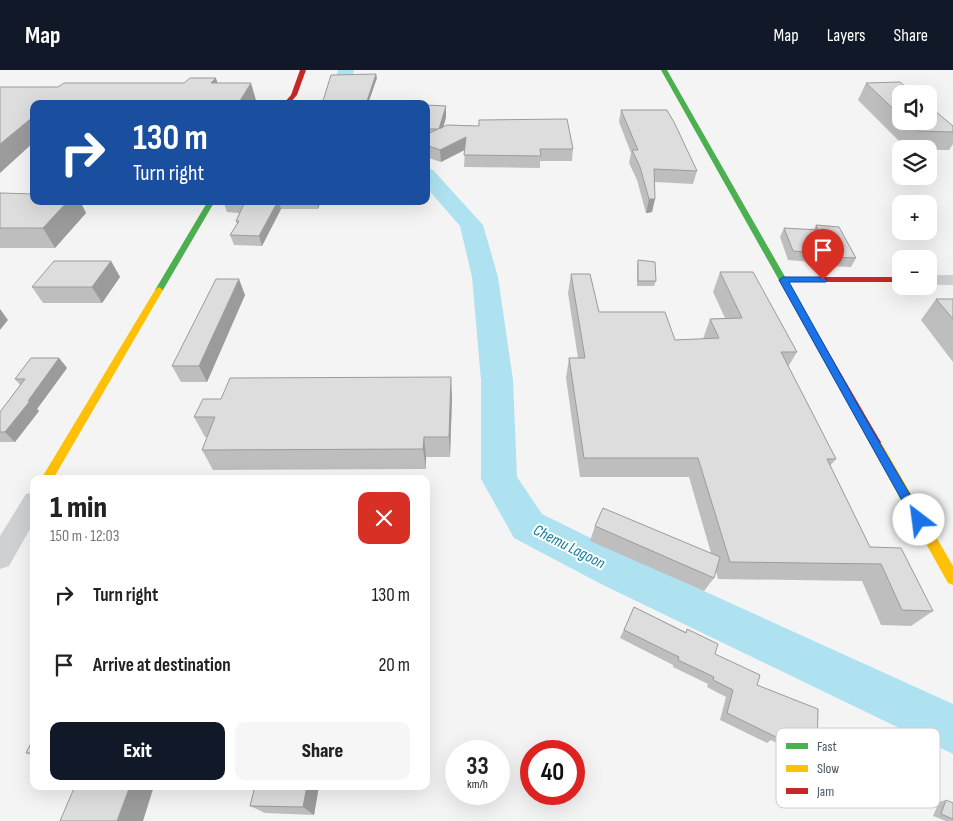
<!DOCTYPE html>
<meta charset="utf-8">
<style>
:root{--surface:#fff;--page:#f6f6f6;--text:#222;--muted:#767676;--accent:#111827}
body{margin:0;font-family:"Sofia Sans Condensed",sans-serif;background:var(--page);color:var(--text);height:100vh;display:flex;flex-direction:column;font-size:19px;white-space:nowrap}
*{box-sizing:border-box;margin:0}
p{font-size:16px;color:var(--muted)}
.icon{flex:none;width:28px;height:28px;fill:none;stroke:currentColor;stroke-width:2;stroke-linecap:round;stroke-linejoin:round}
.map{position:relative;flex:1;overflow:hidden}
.side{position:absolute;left:30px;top:405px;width:400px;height:315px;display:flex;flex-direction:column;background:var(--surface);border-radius:10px;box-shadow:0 5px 20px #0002}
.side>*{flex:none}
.banner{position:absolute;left:30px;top:30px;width:400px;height:105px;border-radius:10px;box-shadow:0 5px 20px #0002;background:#1a4fa0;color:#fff;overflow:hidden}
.fabs{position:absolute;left:892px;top:15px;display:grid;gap:10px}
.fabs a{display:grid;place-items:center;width:45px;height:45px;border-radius:10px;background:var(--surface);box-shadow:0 5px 20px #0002;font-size:25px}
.speed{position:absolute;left:445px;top:670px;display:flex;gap:10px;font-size:25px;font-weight:700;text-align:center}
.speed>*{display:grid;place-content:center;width:65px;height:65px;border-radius:50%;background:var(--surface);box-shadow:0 5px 20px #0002;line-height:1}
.speed small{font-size:12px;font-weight:400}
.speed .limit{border:8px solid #d22;background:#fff;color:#111}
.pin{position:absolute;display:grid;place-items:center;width:42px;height:42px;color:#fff;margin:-51px -21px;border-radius:50% 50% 50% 0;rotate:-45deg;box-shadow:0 0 5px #0007}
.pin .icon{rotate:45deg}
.me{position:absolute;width:55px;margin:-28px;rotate:330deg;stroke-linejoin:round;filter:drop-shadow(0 0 4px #0008)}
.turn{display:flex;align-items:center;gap:18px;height:105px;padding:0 20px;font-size:22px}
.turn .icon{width:65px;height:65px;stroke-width:2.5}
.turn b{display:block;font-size:35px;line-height:42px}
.round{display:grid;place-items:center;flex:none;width:52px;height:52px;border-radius:10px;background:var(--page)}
.overview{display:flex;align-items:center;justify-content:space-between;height:85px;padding:0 20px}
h1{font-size:30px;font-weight:800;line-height:38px}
.action{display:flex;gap:10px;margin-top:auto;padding:10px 20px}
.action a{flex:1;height:58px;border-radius:10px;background:var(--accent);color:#fff;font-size:20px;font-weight:800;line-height:58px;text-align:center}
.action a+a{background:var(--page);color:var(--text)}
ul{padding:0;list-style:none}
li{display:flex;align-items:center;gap:15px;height:70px;padding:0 20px}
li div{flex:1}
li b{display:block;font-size:19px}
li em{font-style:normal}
header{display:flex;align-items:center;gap:30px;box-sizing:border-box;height:70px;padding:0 25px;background:var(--accent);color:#fff}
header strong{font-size:24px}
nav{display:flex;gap:28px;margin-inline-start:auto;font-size:18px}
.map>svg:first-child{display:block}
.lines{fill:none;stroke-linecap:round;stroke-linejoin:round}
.river{fill:#aee2f0;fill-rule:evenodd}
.street{fill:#ced0d2;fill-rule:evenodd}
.fast{fill:#4caf50;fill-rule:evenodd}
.slow{fill:#ffc107;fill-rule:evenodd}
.jam{fill:#c62828;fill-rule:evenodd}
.wall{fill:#bebebf}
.shaded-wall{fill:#9b9b9b}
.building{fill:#ddddde;stroke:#9b9b9b}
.route{fill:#1a73e8;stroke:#114b97}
.labels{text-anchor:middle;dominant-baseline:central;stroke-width:4;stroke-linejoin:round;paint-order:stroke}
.water-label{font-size:16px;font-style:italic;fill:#0c7c9b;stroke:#fff}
.key{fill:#fff;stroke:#c9ccd0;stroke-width:1}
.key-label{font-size:14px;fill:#4a5661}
</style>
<header>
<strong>Map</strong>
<nav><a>Map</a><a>Layers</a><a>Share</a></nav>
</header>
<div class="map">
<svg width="953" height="751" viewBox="0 0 953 751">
<rect width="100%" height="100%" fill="#f4f4f4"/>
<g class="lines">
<path class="river" d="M 338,0 L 354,0 L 346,34 L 328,34 Z
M 426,98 L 433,100 L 483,155 L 498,207 L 513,310 L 517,407 L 542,444 L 631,488 L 953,634 L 953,684 L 601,514 L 514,468 L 481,409 L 481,310 L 472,207 L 460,156 L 426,117 Z"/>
<path class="street" d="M 929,205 L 953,205 L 953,215 L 929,215 Z
M 34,422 L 34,452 L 9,496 L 0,499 L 0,466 L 26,424 Z"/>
<path class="fast" d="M 661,0 L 667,0 L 792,219 L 791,221 L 785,221 L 784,219 Z
M 208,131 L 215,131 L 163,220 L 159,223 L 156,222 L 155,220 Z"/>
<path class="slow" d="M 159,217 L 163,220 L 53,409 L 41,409 L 155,220 Z
M 875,368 L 879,369 L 953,496 L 953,515 L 948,513 L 869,372 Z"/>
<path class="jam" d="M 300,0 L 306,0 L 297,25 L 289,34 L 283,34 L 291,25 Z
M 783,207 L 901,207 L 901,212 L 780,212 L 779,210 Z
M 788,216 L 792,219 L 879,369 L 881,372 L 879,375 L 871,375 L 784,219 Z"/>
</g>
<path class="wall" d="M 866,13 L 901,24 L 901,51 L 929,51 L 953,56 L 953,74 L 949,80 L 929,80 L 929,79 L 907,79 L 858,30 Z
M 426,35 L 446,36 L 446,47 L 443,57 L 573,79 L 572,91 L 540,91 L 540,98 L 464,97 L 465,80 L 441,92 L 426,87 Z
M 621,40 L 697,101 L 693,114 L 655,112 L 652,142 L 646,143 L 637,110 L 629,93 L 631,83 L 619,52 Z
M 0,123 L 68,131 L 80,131 L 86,143 L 55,178 L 0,178 Z
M 225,131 L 321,131 L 318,139 L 281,139 L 262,176 L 234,175 L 230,165 L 237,154 L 236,151 L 240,143 L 227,142 L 224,133 Z
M 816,155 L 856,188 L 851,197 L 826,196 L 825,193 L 788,190 L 780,167 L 784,158 L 814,160 Z
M 638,190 L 656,211 L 654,216 L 637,216 L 637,196 Z
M 111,191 L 120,207 L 102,233 L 43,233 L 32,217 Z
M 720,202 L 797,282 L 788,297 L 836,389 L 830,396 L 870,477 L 933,541 L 911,556 L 881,555 L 862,511 L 718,509 L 716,501 L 714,508 L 704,521 L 590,471 L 595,456 L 711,483 L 689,407 L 580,407 L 566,308 L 569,288 L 578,288 L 568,223 L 571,204 L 599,242 L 675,270 L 703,269 L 710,249 L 725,248 L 713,222 Z
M 245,225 L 207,312 L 181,312 L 172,296 Z
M 936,229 L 953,229 L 953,292 L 921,250 Z
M 59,288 L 67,298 L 37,339 L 39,341 L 15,372 L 0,372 L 0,342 L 20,315 L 15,309 Z
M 452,327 L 450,387 L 426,387 L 426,399 L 213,400 L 202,380 L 207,367 L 205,367 L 194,347 L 221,329 Z
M 634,537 L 686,562 L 687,559 L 715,584 L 757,615 L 817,684 L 806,689 L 771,670 L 767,673 L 720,650 L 726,627 L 707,617 L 708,614 L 673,597 L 673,595 L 620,568 Z
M 34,667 L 34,686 L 26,683 Z
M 255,716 L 319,716 L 314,745 L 265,743 L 250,736 Z
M 946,730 L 953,733 L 953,751 L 946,751 L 933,746 L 939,732 Z"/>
<path class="shaded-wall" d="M 376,4 L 377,8 L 368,34 L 366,34 Z
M 216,8 L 221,24 L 211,13 Z
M 251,13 L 256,30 L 253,34 L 238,34 Z
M 446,36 L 446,47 L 440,70 L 439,59 Z
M 34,46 L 34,72 L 0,103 L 0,74 Z
M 466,67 L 466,79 L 441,92 L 440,80 Z
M 649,129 L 655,129 L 652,142 L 646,143 Z
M 68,131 L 80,131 L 86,143 L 55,178 L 43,158 Z
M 278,131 L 279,131 L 281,139 L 262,176 L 259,166 Z
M 317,131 L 321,131 L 318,139 Z
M 111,191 L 120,207 L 102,233 L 92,217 Z
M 239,209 L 245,225 L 207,312 L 199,296 Z
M 0,239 L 8,250 L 0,260 Z
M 59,288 L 67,298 L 37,339 L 39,341 L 15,372 L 5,362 Z
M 451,307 L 452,327 L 450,387 L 449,367 Z
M 424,367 L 426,387 L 426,399 L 423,379 Z
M 130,716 L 154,716 L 143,751 L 117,751 Z
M 307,716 L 319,716 L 314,745 L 303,737 Z"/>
<path class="building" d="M 376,4 L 366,34 L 322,34 L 331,5 Z
M 190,8 L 216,8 L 211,13 L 251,13 L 238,34 L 34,34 L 34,46 L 0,74 L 0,17 L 58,17 L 64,13 L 184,13 Z
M 900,12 L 914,24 L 901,24 L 901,46 L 866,13 Z
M 426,35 L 446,36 L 439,59 L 447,55 L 479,56 L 479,50 L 567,49 L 573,79 L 540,79 L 541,86 L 464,85 L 466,67 L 440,80 L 426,75 L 426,65 L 438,59 L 426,59 Z
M 929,36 L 953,56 L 953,62 L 917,61 L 907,51 L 929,51 Z
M 621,40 L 667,40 L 675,54 L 697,101 L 654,99 L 655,129 L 649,129 L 640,97 L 632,80 L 638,80 Z
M 0,123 L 34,124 L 34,131 L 68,131 L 43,158 L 0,158 Z
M 225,131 L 278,131 L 259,166 L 230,165 L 239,151 L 236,151 L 244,134 L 224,133 Z
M 816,155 L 839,157 L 856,188 L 831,187 L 830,184 L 793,181 L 784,158 L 818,160 Z
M 638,190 L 655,192 L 656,211 L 638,211 Z
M 54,191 L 111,191 L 92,217 L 32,217 Z
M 720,202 L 753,202 L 797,282 L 781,282 L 836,389 L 827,389 L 870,477 L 901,478 L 933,541 L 902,540 L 881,494 L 730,492 L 698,388 L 584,388 L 569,288 L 585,288 L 571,204 L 590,204 L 599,242 L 665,242 L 675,270 L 719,268 L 710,249 L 742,248 Z
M 216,209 L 239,209 L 199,296 L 172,296 Z
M 936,229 L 953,229 L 953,249 Z
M 31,288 L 59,288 L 28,331 L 30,331 L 5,362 L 0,362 L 0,342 L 25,309 L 15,309 Z
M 451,307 L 449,367 L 424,367 L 423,379 L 202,380 L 215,347 L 194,347 L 203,329 L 221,329 L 230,308 Z
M 603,438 L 720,487 L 714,508 L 595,456 Z
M 634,537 L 686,563 L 687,559 L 718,574 L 715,584 L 760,605 L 757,615 L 818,639 L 817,684 L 777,663 L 776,667 L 727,643 L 733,620 L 713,610 L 714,607 L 678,590 L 679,587 L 624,560 Z
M 34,667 L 34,683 L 26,683 Z
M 75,716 L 130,716 L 117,751 L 60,751 Z
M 255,716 L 307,716 L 303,737 L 250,736 Z
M 946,730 L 953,733 L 953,749 L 941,744 Z"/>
<path class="route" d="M 823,207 L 827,210 L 826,212 L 789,212 L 860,339 L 923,447 L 925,450 L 923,454 L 919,456 L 915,454 L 779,210 L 783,207 Z"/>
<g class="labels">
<g class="water-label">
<text transform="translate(569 477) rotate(27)">Chemu Lagoon</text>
</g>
</g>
<rect x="776" y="658" width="164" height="80" rx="8" class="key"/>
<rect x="786" y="673" width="22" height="6" fill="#4caf50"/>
<rect x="786" y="695" width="22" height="7" fill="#ffc107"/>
<rect x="786" y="718" width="22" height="6" fill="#c62828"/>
<g class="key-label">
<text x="817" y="681">Fast</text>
<text x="817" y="703">Slow</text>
<text x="817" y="726">Jam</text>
</g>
</svg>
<div class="fabs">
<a><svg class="icon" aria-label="sound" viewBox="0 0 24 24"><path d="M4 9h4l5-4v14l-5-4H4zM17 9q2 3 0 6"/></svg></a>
<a><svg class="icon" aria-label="layers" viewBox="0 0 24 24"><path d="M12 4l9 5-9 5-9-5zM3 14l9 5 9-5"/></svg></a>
<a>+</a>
<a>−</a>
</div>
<div class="speed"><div>33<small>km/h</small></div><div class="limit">40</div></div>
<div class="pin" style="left:823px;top:210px;background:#d93025"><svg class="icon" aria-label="arrive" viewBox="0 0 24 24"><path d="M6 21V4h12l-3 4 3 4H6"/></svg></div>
<svg class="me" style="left:919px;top:450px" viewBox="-20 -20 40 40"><circle r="19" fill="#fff"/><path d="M0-13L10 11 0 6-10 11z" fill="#1a73e8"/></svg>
<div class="banner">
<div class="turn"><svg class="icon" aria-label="right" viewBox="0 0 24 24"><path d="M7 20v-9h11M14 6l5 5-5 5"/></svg><div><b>130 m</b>Turn right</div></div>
</div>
<section class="side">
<div class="overview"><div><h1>1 min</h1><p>150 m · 12:03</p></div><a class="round" style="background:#d93025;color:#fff"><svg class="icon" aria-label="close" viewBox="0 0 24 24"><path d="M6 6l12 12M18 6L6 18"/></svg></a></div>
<ul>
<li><svg class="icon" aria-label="right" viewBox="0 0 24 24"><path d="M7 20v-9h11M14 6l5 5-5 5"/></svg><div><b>Turn right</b></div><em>130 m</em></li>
<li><svg class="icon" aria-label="arrive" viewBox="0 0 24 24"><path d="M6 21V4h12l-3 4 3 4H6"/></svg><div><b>Arrive at destination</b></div><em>20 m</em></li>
</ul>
<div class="action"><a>Exit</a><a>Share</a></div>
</section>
</div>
